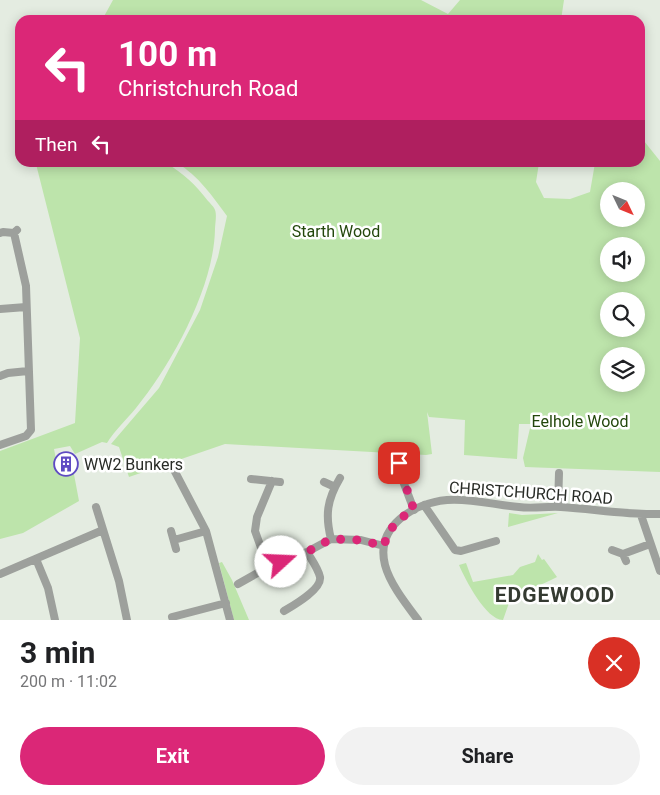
<!DOCTYPE html>
<meta charset="utf-8">
<style>
:root{--surface:#fff;--page:#f2f2f2;--text:#202124;--muted:#757577;--accent:#db2777}
body{margin:0;font-family:Roboto,sans-serif;background:var(--page);color:var(--text);height:100vh;display:flex;flex-direction:column;font-size:19px;white-space:nowrap}
*{box-sizing:border-box;margin:0}
p{font-size:16px;color:var(--muted)}
.icon{flex:none;width:28px;height:28px;fill:none;stroke:currentColor;stroke-width:2;stroke-linecap:round;stroke-linejoin:round}
.map{position:relative;height:620px;overflow:hidden}
.details{display:flex;flex-direction:column;background:var(--surface);flex:1}
.details>*{flex:none}
.hud{position:absolute;left:15px;top:15px;width:630px;height:152px;border-radius:15px;box-shadow:0 2px 12px #0003;background:#db2777;color:#fff;overflow:hidden}
.needle{width:32px;rotate:133deg}
.fabs{position:absolute;left:600px;top:182px;display:grid;gap:10px}
.fabs a{display:grid;place-items:center;width:45px;height:45px;border-radius:50%;background:var(--surface);box-shadow:0 2px 12px #0003;font-size:25px}
.pin{position:absolute;display:grid;place-items:center;width:42px;height:42px;color:#fff;margin:-21px;border-radius:10px;box-shadow:0 2px 8px #0006}
.me{position:absolute;width:55px;margin:-28px;rotate:70deg;stroke-linejoin:round;filter:drop-shadow(0 0 4px #0008)}
.turn{display:flex;align-items:center;gap:18px;height:105px;padding:0 20px;font-size:22px}
.turn .icon{width:65px;height:65px;stroke-width:2.5}
.turn b{display:block;font-size:35px;line-height:42px}
.then{display:flex;align-items:center;height:48px;padding:0 20px;background:#0003;gap:10px;font-size:19px}
.round{display:grid;place-items:center;flex:none;width:52px;height:52px;border-radius:26px;background:var(--page)}
.summary{display:flex;align-items:center;justify-content:space-between;height:85px;padding:0 20px}
h1{font-size:30px;font-weight:700;line-height:38px}
.primary-button{display:flex;gap:10px;margin-top:auto;padding:10px 20px}
.primary-button a{flex:1;height:58px;border-radius:30px;background:var(--accent);color:#fff;font-size:20px;font-weight:700;line-height:58px;text-align:center}
.primary-button a+a{background:var(--page);color:var(--text)}
.map>svg:first-child{display:block}
.green{fill:#bde4ab;fill-rule:evenodd}
.lines{fill:none;stroke-linecap:round;stroke-linejoin:round}
.minor{stroke:#9da09c;stroke-width:8}
.route{stroke:#db2777;stroke-width:9;stroke-dasharray:0 16.2}
.labels{text-anchor:middle;dominant-baseline:central;stroke-width:5;stroke-linejoin:round;paint-order:stroke}
.park-label{font-size:16px;fill:#23470c;stroke:#fff}
.poi-label{font-size:16px;fill:#292c27;stroke:#fff;text-anchor:start}
.street-label{font-size:16px;fill:#292c27;stroke:#fff}
.district-label{font-size:21px;font-weight:bold;letter-spacing:1px;fill:#343a31;stroke:#fff}
</style>
<div class="map">
<svg width="660" height="620" viewBox="0 0 660 620">
<rect width="100%" height="100%" fill="#e4ece1"/>
<path class="green" d="M 113,0 L 421,0 L 448,14 L 460,0 L 564,0 L 561,20 L 102,20 Z
M 640,136 L 660,161 L 660,472 L 525,467 L 523,458 L 531,424 L 519,424 L 517,459 L 464,455 L 465,420 L 429,417 L 427,412 L 432,454 L 426,455 L 225,444 L 129,477 L 119,447 L 111,444 L 159,388 L 200,310 L 218,257 L 227,216 C 213,197 198,175 177,163 L 539,163 L 536,182 L 544,198 L 570,199 L 590,192 L 595,163 L 640,162 ZM 609,191 L 636,191 L 636,219 L 609,219 ZM 609,246 L 636,246 L 636,274 L 609,274 ZM 609,301 L 636,301 L 636,329 L 609,329 ZM 609,356 L 636,356 L 636,384 L 609,384 Z
M 38,163 L 166,163 C 183,173 196,185 208,201 C 210,203 214,207 215,210 C 217,215 215,224 215,229 C 214,287 172,364 136,408 C 126,420 115,430 107,443 L 102,442 L 75,454 L 70,446 L 54,449 L 58,470 L 73,469 L 79,501 L 23,533 L 0,539 L 0,451 L 75,423 L 80,338 L 36,164 Z
M 509,513 L 522,515 L 558,513 L 508,527 Z
M 538,554 L 542,560 L 544,559 L 557,577 C 541,586 526,589 511,597 L 503,620 C 486,620 465,579 459,565 L 466,563 L 473,582 L 513,575 L 520,567 L 535,562 Z
M 222,562 L 232,580 L 249,620 L 234,620 L 219,563 Z"/>
<g class="lines">
<path class="minor" d="M 0,233 L 3,232 L 14,233 L 17,230
M 0,309 L 26,307
M 0,376 L 8,373 L 28,371
M 0,445 L 26,436 L 31,430 L 26,286 L 14,233
M 399,463 L 403,481 L 414,510
M 173,468 L 206,531 L 230,620
M 251,479 L 280,482
M 324,482 L 335,487
M 424,505 L 455,550 L 461,551 L 496,541
M 558,506 L 559,473
M 96,507 L 119,581 L 127,620
M 641,515 L 660,571
M 171,531 L 176,549
M 331,539 C 325,515 327,500 340,478
M 174,540 L 206,531
M 612,550 L 623,554 L 626,561
M 623,554 L 650,544
M 36,559 L 48,588 L 55,620
M 268,567 L 255,531 L 257,517 L 272,481
M 0,574 L 103,530
M 238,584 L 268,567 L 307,552 L 331,539 L 361,540 L 384,546
M 284,611 C 294,605 322,589 320,577 C 318,568 311,559 307,552
M 172,617 L 226,603
M 418,620 C 406,604 390,584 385,565 C 375,526 414,503 447,500 C 471,498 495,505 519,507 C 533,509 547,506 561,507 C 594,509 627,515 660,514"/>
</g>
<g class="lines">
<path class="route" d="M 281,562 L 307,552 L 331,539 L 360,540 L 384,546 C 388,529 398,518 414,510 L 404,481 L 399,463"/>
</g>
<defs>
<g id="building-ring" transform="scale(1.25)"><circle r="9.5" fill="#fff" stroke="#5f4bc3" stroke-width="1.5"/><path d="M-4-6H4V6H1V3H-1V6H-4ZM-2.5-4.3h1.7v1.8h-1.7ZM.8-4.3h1.7v1.8H.8ZM-2.5-1h1.7V.8h-1.7ZM.8-1h1.7V.8H.8Z" fill="#5f4bc3"/></g>
</defs>
<g fill-rule="evenodd">
<use href="#building-ring" x="66" y="464"/>
</g>
<g class="labels">
<g class="park-label">
<text x="336" y="231">Starth Wood</text>
<text x="580" y="421">Eelhole Wood</text>
</g>
<g class="poi-label">
<text x="84" y="464">WW2 Bunkers</text>
</g>
<g class="street-label">
<text transform="translate(531 493) rotate(4)">CHRISTCHURCH ROAD</text>
</g>
<g class="district-label">
<text x="555" y="595">EDGEWOOD</text>
</g>
</g>
</svg>
<div class="fabs">
<a><svg class="needle" viewBox="-14 -14 28 28"><path d="M0-13l5 13h-10z" fill="#e53935"/><path d="M0 13l5-13h-10z" fill="#757577"/></svg></a>
<a><svg class="icon" aria-label="sound" viewBox="0 0 24 24"><path d="M4 9h4l5-4v14l-5-4H4zM17 9q2 3 0 6"/></svg></a>
<a><svg class="icon" aria-label="search" viewBox="0 0 24 24"><circle cx="10" cy="10" r="6"/><path d="M15 15l6 6"/></svg></a>
<a><svg class="icon" aria-label="layers" viewBox="0 0 24 24"><path d="M12 4l9 5-9 5-9-5zM3 14l9 5 9-5"/></svg></a>
</div>
<div class="pin" style="left:399px;top:463px;background:#d93025"><svg class="icon" aria-label="arrive" viewBox="0 0 24 24"><path d="M6 21V4h12l-3 4 3 4H6"/></svg></div>
<svg class="me" style="left:281px;top:562px" viewBox="-20 -20 40 40"><circle r="19" fill="#fff"/><path d="M0-13L10 11 0 6-10 11z" fill="#db2777"/></svg>
<div class="hud">
<div class="turn"><svg class="icon" aria-label="left" viewBox="0 0 24 24"><path d="M17 20v-9H6M10 6l-5 5 5 5"/></svg><div><b>100 m</b>Christchurch Road</div></div>
<div class="then">Then<svg class="icon" aria-label="left" viewBox="0 0 24 24"><path d="M17 20v-9H6M10 6l-5 5 5 5"/></svg></div>
</div>
</div>
<section class="details">
<div class="summary"><div><h1>3 min</h1><p>200 m · 11:02</p></div><a class="round" style="background:#d93025;color:#fff"><svg class="icon" aria-label="close" viewBox="0 0 24 24"><path d="M6 6l12 12M18 6L6 18"/></svg></a></div>
<div class="primary-button"><a>Exit</a><a>Share</a></div>
</section>
